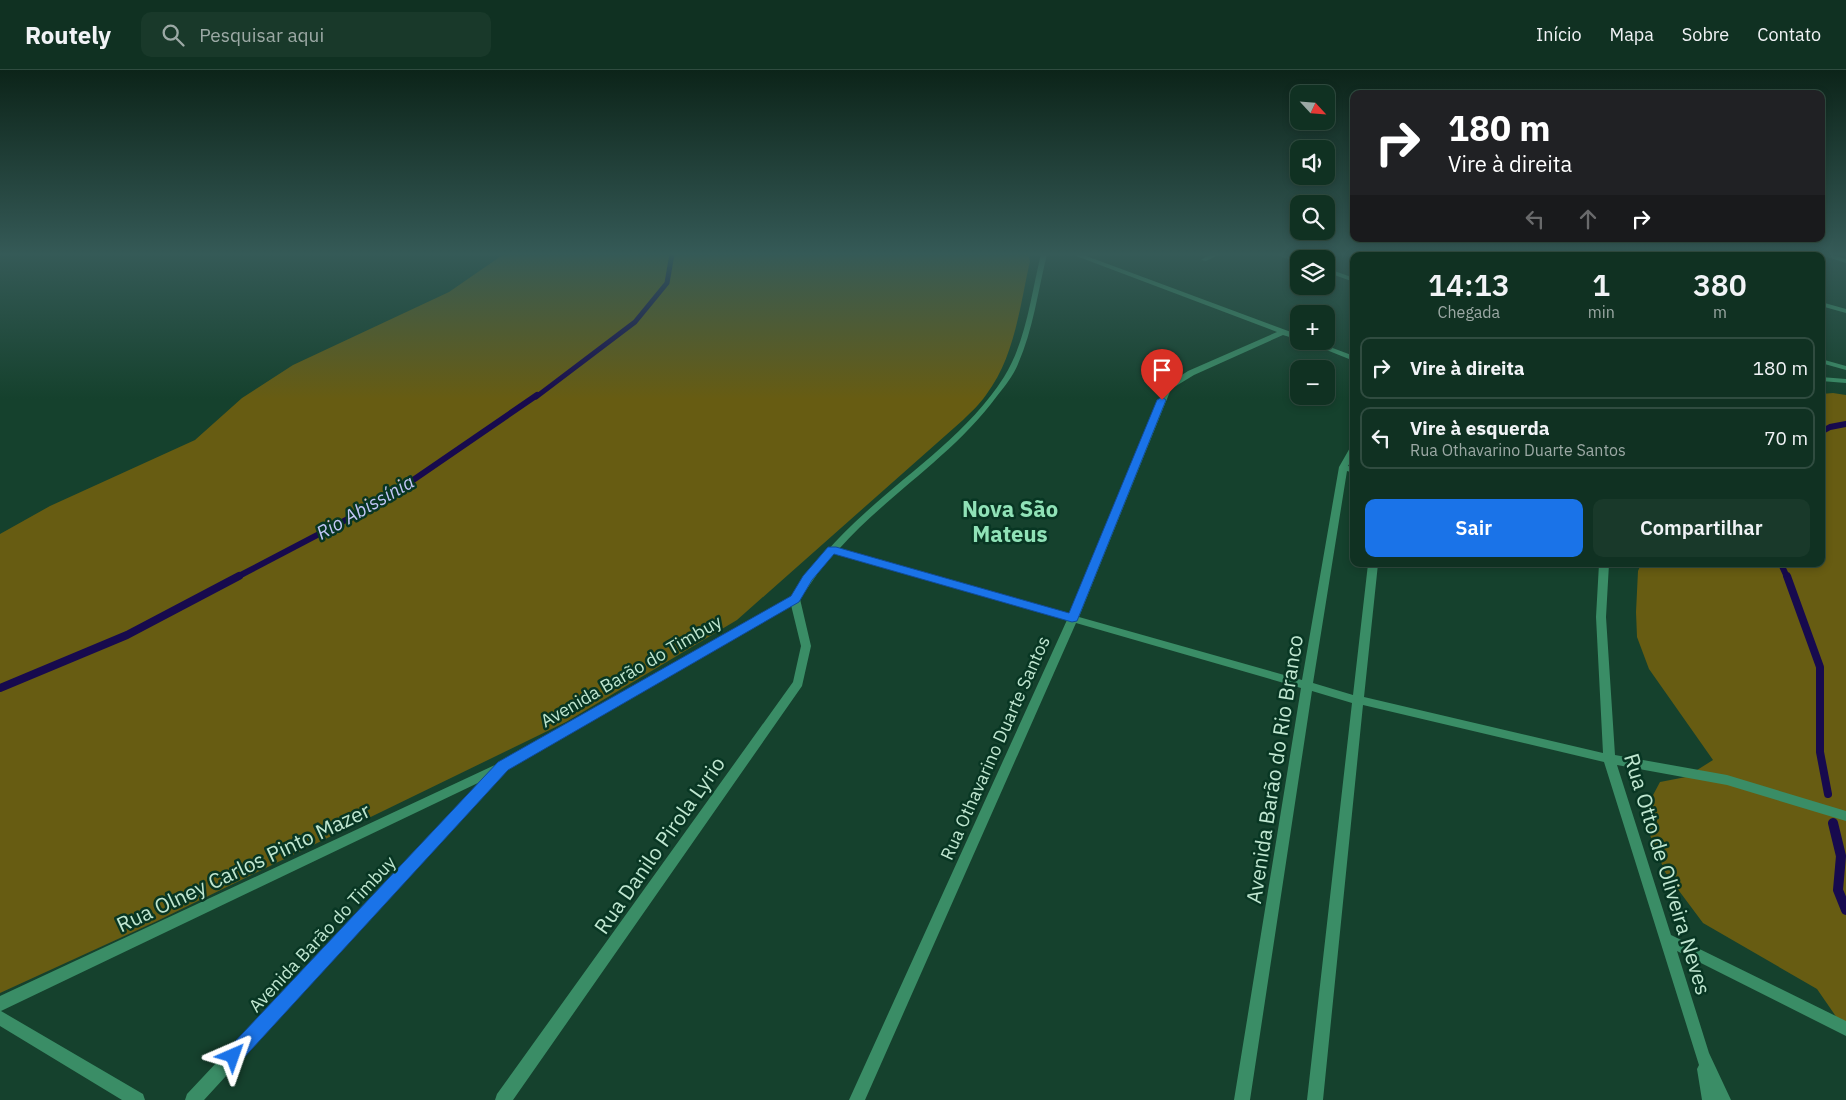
<!DOCTYPE html>
<html lang="pt">
<meta charset="utf-8">
<style>
:root{--surface:#103122;--page:#19392a;--text:#f1f3f6;--muted:#9ca9a5;--line:#304c40;--accent:#1a73e8}
body{margin:0;font-family:"IBM Plex Sans",sans-serif;background:var(--page);color:var(--text);height:100vh;display:flex;flex-direction:column;font-size:19px;white-space:nowrap}
*{box-sizing:border-box;margin:0}
p{font-size:16px;color:var(--muted)}
.icon{flex:none;width:28px;height:28px;fill:none;stroke:currentColor;stroke-width:2;stroke-linecap:round;stroke-linejoin:round}
.map{position:relative;flex:1;overflow:hidden}
.details{position:absolute;left:1350px;top:182px;width:475px;height:315px;display:flex;flex-direction:column;background:var(--surface);border-radius:10px;box-shadow:0 2px 8px #0003,0 0 0 1px var(--line)}
.details>*{flex:none}
.top-card{position:absolute;left:1350px;top:20px;width:475px;height:152px;border-radius:10px;box-shadow:0 2px 8px #0003,0 0 0 1px var(--line);background:#202124;color:#fff;overflow:hidden}
.needle{width:32px;rotate:116deg}
.fabs{position:absolute;left:1290px;top:15px;display:grid;gap:10px}
.fabs a{display:grid;place-items:center;width:45px;height:45px;border-radius:10px;background:var(--surface);box-shadow:0 2px 8px #0003,0 0 0 1px var(--line);font-size:25px}
.pin{position:absolute;display:grid;place-items:center;width:42px;height:42px;color:#fff;margin:-51px -21px;border-radius:50% 50% 50% 0;rotate:-45deg;box-shadow:0 0 5px #0007}
.pin .icon{rotate:45deg}
.me{position:absolute;width:55px;margin:-28px;rotate:43deg;stroke-linejoin:round;filter:drop-shadow(0 0 4px #0008)}
.turn{display:flex;align-items:center;gap:18px;height:105px;padding:0 15px;font-size:22px}
.turn .icon{width:65px;height:65px;stroke-width:2.5}
.turn b{display:block;font-size:35px;line-height:42px}
.lanes{display:flex;align-items:center;height:48px;padding:0 15px;background:#0003;justify-content:center;gap:25px;direction:ltr}
.lanes .off{opacity:.35}
.eta{display:flex;justify-content:space-evenly;align-items:center;height:85px;text-align:center}
.eta b{font-size:30px;font-weight:600;line-height:35px}
.primary-button{display:flex;gap:10px;margin-top:auto;padding:10px 15px}
.primary-button a{flex:1;height:58px;border-radius:10px;background:var(--accent);color:#fff;font-size:20px;font-weight:600;line-height:58px;text-align:center}
.primary-button a+a{background:var(--page);color:var(--text)}
ul{padding:0;list-style:none}
li{display:flex;align-items:center;gap:15px;height:62px;margin:0 10px 8px;padding:0 5px;border:2px solid var(--line);border-radius:10px}
li div{flex:1}
li b{display:block;font-size:19px}
li em{font-style:normal}
header{display:flex;align-items:center;gap:30px;box-sizing:border-box;height:70px;padding:0 25px;background:var(--surface);border-bottom:1px solid var(--line)}
header strong{font-size:24px}
nav{display:flex;gap:28px;margin-inline-start:auto;font-size:18px}
.search{width:350px;height:45px;background:var(--page);display:flex;align-items:center;gap:12px;box-sizing:border-box;padding:0 18px;border-radius:10px;color:var(--muted);font-size:19px}
.map>svg:first-child{display:block}
.green{fill:#675c12}
.lines{fill:none;stroke-linecap:round;stroke-linejoin:round}
.stream-far3{stroke:#170a4e;stroke-width:5}
.stream-far2{stroke:#170a4e;stroke-width:6}
.stream-far1{stroke:#170a4e;stroke-width:8}
.stream{stroke:#170a4e;stroke-width:10}
.minor{fill:#3a8d66;fill-rule:evenodd}
.route{fill:#1a73e8;stroke:#114b97}
.labels{text-anchor:middle;dominant-baseline:central;stroke-width:5;stroke-linejoin:round;paint-order:stroke}
.street-label{font-size:18px;fill:#c0e7d1;stroke:#083623}
.water-label{font-size:19px;font-style:italic;fill:#c2c7f8;stroke:#083623}
.near-street-label{font-size:21px;fill:#c0e7d1;stroke:#083623}
.district-label{font-size:22px;font-weight:bold;fill:#90e2b7;stroke:#083623}
</style>
<header>
<strong>Routely</strong>
<div class="search"><svg class="icon" aria-label="search" viewBox="0 0 24 24"><circle cx="10" cy="10" r="6"/><path d="M15 15l6 6"/></svg>Pesquisar aqui</div>
<nav><a>Início</a><a>Mapa</a><a>Sobre</a><a>Contato</a></nav>
</header>
<div class="map">
<svg width="1846" height="1030" viewBox="0 0 1846 1030">
<rect width="100%" height="100%" fill="#15412d"/>
<path class="green" d="M 504,184 L 1028,184 L 1030,191 C 1020,235 1015,287 986,325 C 980,334 971,342 963,350 L 737,550 L 566,652 L 155,852 L 0,923 L 0,464 L 50,436 L 195,370 L 242,328 L 293,295 L 449,222 Z
M 1833,323 L 1846,325 L 1846,961 L 1817,919 L 1703,853 L 1665,802 L 1650,765 L 1652,727 L 1660,712 L 1686,707 L 1713,690 L 1649,599 L 1637,567 L 1636,542 L 1638,501 L 1641,494 L 1821,494 L 1821,324 Z"/>
<g class="lines">
<path class="stream-far3" d="M 536,327 L 635,252 L 667,213 L 672,184"/>
<path class="stream-far2" d="M 1821,362 L 1830,357 L 1846,354
M 1781,494 L 1787,507
M 237,507 L 384,430 L 537,325"/>
<path class="stream-far1" d="M 1787,506 L 1820,597 L 1820,682 L 1828,724
M 0,618 L 127,565 L 239,506"/>
<path class="stream" d="M 1833,753 L 1841,786 L 1838,820 L 1846,840"/>
<path class="minor" d="M 1041,184 L 1047,184 C 1038,221 1033,260 1018,294 C 1013,306 1005,316 997,326 C 953,386 888,424 839,479 L 1069,544 L 1165,316 L 1188,301 L 1277,262 L 1071,184 L 1081,184 L 1299,265 L 1299,270 L 1283,265 L 1194,305 L 1171,319 L 1079,547 L 1302,610 L 1339,397 L 1351,376 L 1354,376 L 1354,386 L 1348,396 L 1354,397 L 1354,403 L 1347,401 L 1313,613 L 1353,625 L 1368,494 L 1378,494 L 1364,627 L 1603,683 L 1596,547 L 1599,494 L 1609,494 L 1606,547 L 1615,685 L 1727,705 L 1846,741 L 1846,751 L 1727,715 L 1617,695 L 1671,865 L 1846,951 L 1846,966 L 1677,881 L 1709,983 L 1731,1030 L 1702,1030 L 1697,999 L 1699,995 L 1604,692 L 1363,635 L 1323,1030 L 1307,1030 L 1352,633 L 1312,621 L 1250,1030 L 1234,1030 L 1301,618 L 1076,553 L 865,1030 L 849,1030 L 1067,550 L 834,484 L 820,500 L 800,529 L 811,576 L 802,616 L 513,1030 L 495,1030 L 497,1024 L 793,612 L 801,576 L 791,535 L 507,699 L 204,1030 L 185,1030 L 187,1024 L 480,712 L 1,941 L 143,1024 L 145,1030 L 122,1030 L 0,956 L 0,926 L 497,694 L 791,527 C 814,494 836,469 866,442 C 913,399 969,362 1004,307 C 1026,272 1031,225 1041,184 Z
M 1211,184 L 1220,184 L 1206,191 L 1201,190 Z
M 1275,184 L 1285,184 L 1299,189 L 1299,193 Z
M 1458,184 L 1468,184 L 1470,186 L 1462,186 Z
M 1637,184 L 1647,184 L 1649,186 L 1641,186 Z
M 1696,184 L 1704,184 L 1702,186 L 1695,186 Z
M 1818,184 L 1829,184 L 1846,189 L 1846,193 Z
M 1326,198 L 1354,208 L 1354,212 L 1326,202 Z
M 1821,232 L 1846,239 L 1846,243 L 1821,236 Z
M 1304,271 L 1314,271 L 1354,286 L 1354,291 Z
M 1821,289 L 1846,296 L 1846,300 L 1821,293 Z
M 1821,307 L 1846,309 L 1846,313 L 1821,311 Z"/>
</g>
<linearGradient id="sky" x2="0" y2="1"><stop stop-color="#0c2419"/><stop offset="0.56" stop-color="#355a57"/><stop offset="1" stop-color="#355a57" stop-opacity="0"/></linearGradient>
<rect width="1846" height="329" fill="url(#sky)"/>
<path class="route" d="M 1162,327 L 1166,330 L 1077,551 L 1072,552 L 834,484 L 812,510 L 799,532 L 508,700 L 239,993 L 233,995 L 227,993 L 224,986 L 227,980 L 498,692 L 791,526 L 803,506 L 828,477 L 836,477 L 1069,543 L 1157,330 Z"/>
<g class="labels">
<g class="street-label">
<text transform="translate(631 601) rotate(-30)">Avenida Barão do Timbuy</text>
<text transform="translate(995 678) rotate(-66)">Rua Othavarino Duarte Santos</text>
<text transform="translate(322 864) rotate(-47)">Avenida Barão do Timbuy</text>
</g>
<g class="water-label">
<text transform="translate(365 437) rotate(-30)">Rio Abissínia</text>
</g>
<g class="near-street-label">
<text transform="translate(1274 699) rotate(-81)">Avenida Barão do Rio Branco</text>
<text transform="translate(659 775) rotate(-55)">Rua Danilo Pirola Lyrio</text>
<text transform="translate(243 797) rotate(-25)">Rua Olney Carlos Pinto Mazer</text>
<text transform="translate(1668 804) rotate(73)">Rua Otto de Oliveira Neves</text>
</g>
<g class="district-label">
<text x="1010" y="438">Nova São<tspan x="1010" dy="25">Mateus</tspan></text>
</g>
</g>
</svg>
<div class="fabs">
<a><svg class="needle" viewBox="-14 -14 28 28"><path d="M0-13l5 13h-10z" fill="#e53935"/><path d="M0 13l5-13h-10z" fill="#9ca9a5"/></svg></a>
<a><svg class="icon" aria-label="sound" viewBox="0 0 24 24"><path d="M4 9h4l5-4v14l-5-4H4zM17 9q2 3 0 6"/></svg></a>
<a><svg class="icon" aria-label="search" viewBox="0 0 24 24"><circle cx="10" cy="10" r="6"/><path d="M15 15l6 6"/></svg></a>
<a><svg class="icon" aria-label="layers" viewBox="0 0 24 24"><path d="M12 4l9 5-9 5-9-5zM3 14l9 5 9-5"/></svg></a>
<a>+</a>
<a>−</a>
</div>
<div class="pin" style="left:1162px;top:330px;background:#d93025"><svg class="icon" aria-label="arrive" viewBox="0 0 24 24"><path d="M6 21V4h12l-3 4 3 4H6"/></svg></div>
<svg class="me" style="left:233px;top:986px" viewBox="-20 -20 40 40"><path d="M0-17L14 15 0 8-14 15z" fill="#1a73e8" stroke="#fff" stroke-width="4"/></svg>
<div class="top-card">
<div class="turn"><svg class="icon" aria-label="right" viewBox="0 0 24 24"><path d="M7 20v-9h11M14 6l5 5-5 5"/></svg><div><b>180 m</b>Vire à direita</div></div>
<div class="lanes"><svg class="icon off" aria-label="left" viewBox="0 0 24 24"><path d="M17 20v-9H6M10 6l-5 5 5 5"/></svg><svg class="icon off" aria-label="ahead" viewBox="0 0 24 24"><path d="M12 20V5M6 11l6-6 6 6"/></svg><svg class="icon" aria-label="right" viewBox="0 0 24 24"><path d="M7 20v-9h11M14 6l5 5-5 5"/></svg></div>
</div>
<section class="details">
<div class="eta">
<div><b>14:13</b><p>Chegada</p></div>
<div><b>1</b><p>min</p></div>
<div><b>380</b><p>m</p></div>
</div>
<ul>
<li><svg class="icon" aria-label="right" viewBox="0 0 24 24"><path d="M7 20v-9h11M14 6l5 5-5 5"/></svg><div><b>Vire à direita</b></div><em>180 m</em></li>
<li><svg class="icon" aria-label="left" viewBox="0 0 24 24"><path d="M17 20v-9H6M10 6l-5 5 5 5"/></svg><div><b>Vire à esquerda</b><p>Rua Othavarino Duarte Santos</p></div><em>70 m</em></li>
</ul>
<div class="primary-button"><a>Sair</a><a>Compartilhar</a></div>
</section>
</div>
